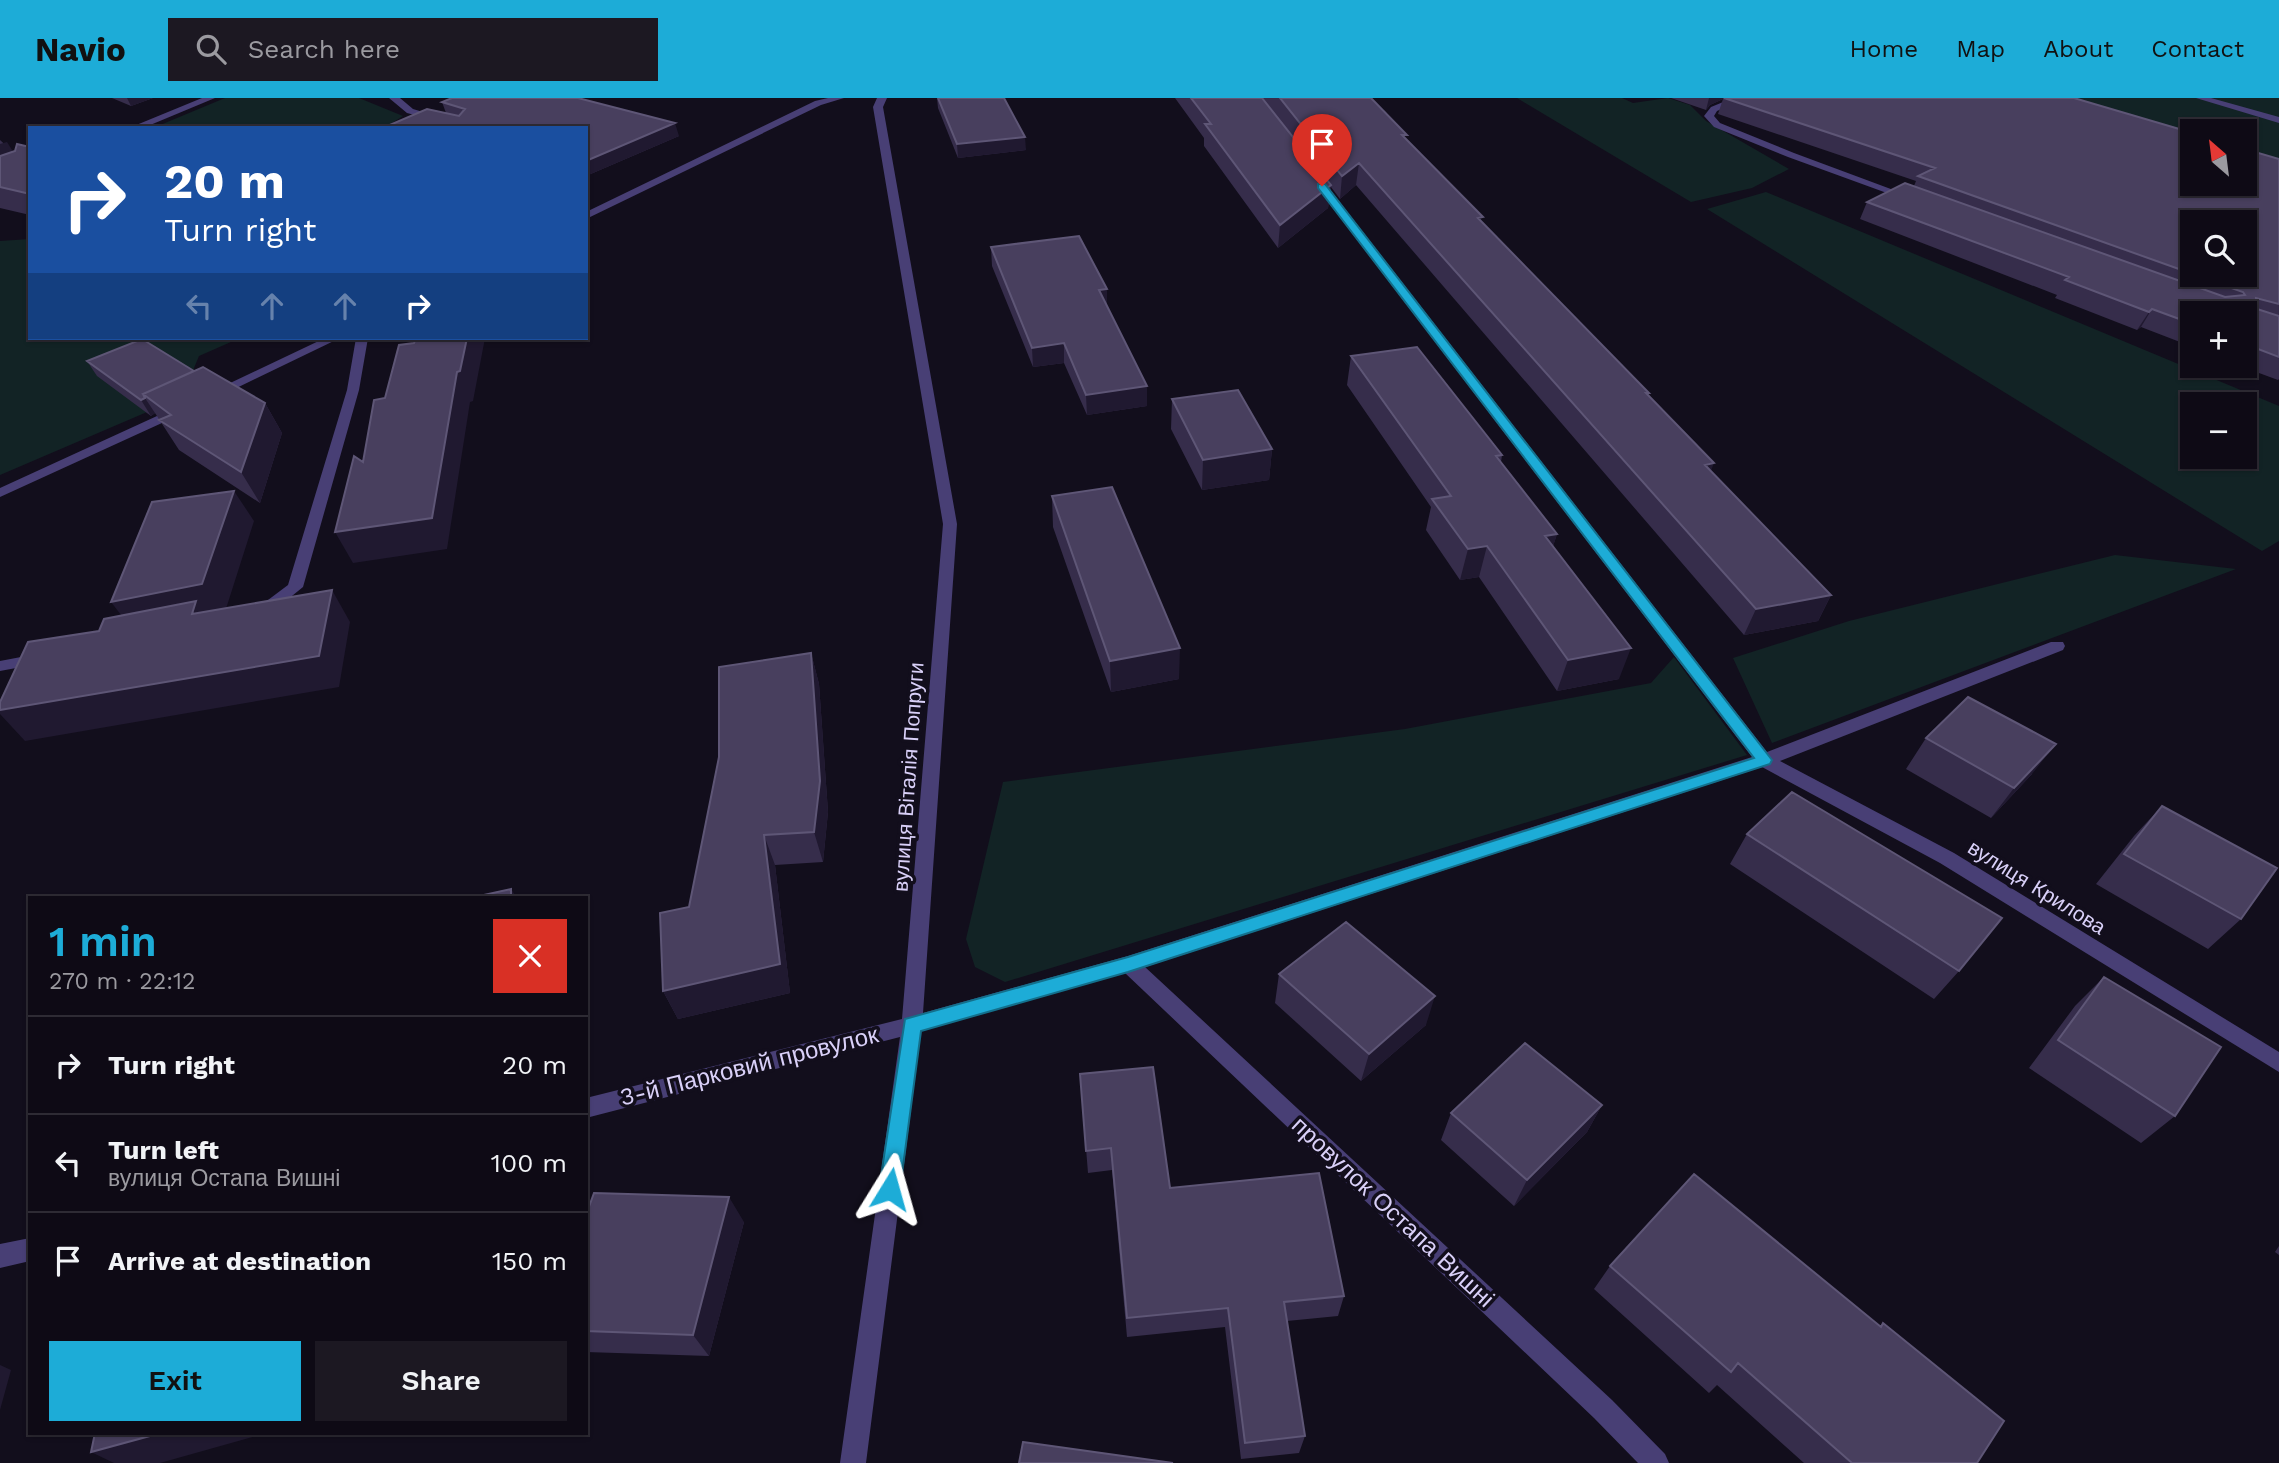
<!DOCTYPE html>
<meta charset="utf-8">
<style>
:root{--surface:#0e0a15;--page:#1c1822;--text:#f1f3f6;--muted:#9b9aa0;--line:#2e2b34;--accent:#1dacd7}
body{margin:0;font-family:"Work Sans",sans-serif;background:var(--page);color:var(--text);height:100vh;display:flex;flex-direction:column;font-size:26px;white-space:nowrap}
*{box-sizing:border-box;margin:0}
p{font-size:23px;color:var(--muted)}
.icon{flex:none;width:38px;height:38px;fill:none;stroke:currentColor;stroke-width:2;stroke-linecap:round;stroke-linejoin:round}
.map{position:relative;flex:1;overflow:hidden}
.drawer{position:absolute;left:28px;top:798px;width:560px;height:539px;display:flex;flex-direction:column;background:var(--surface);border-radius:0px;box-shadow:0 2px 5px #0004,0 0 0 2px var(--line)}
.drawer>*{flex:none}
.top-card{position:absolute;left:28px;top:28px;width:560px;height:214px;border-radius:0px;box-shadow:0 2px 5px #0004,0 0 0 2px var(--line);background:#1a4fa0;color:#fff;overflow:hidden}
.needle{width:46px;rotate:332deg}
.fabs{position:absolute;left:2180px;top:21px;display:grid;gap:14px}
.fabs a{display:grid;place-items:center;width:77px;height:77px;border-radius:0px;background:var(--surface);box-shadow:0 2px 5px #0004,0 0 0 2px var(--line);font-size:35px}
.pin{position:absolute;display:grid;place-items:center;width:60px;height:60px;color:#fff;margin:-72px -30px;border-radius:50% 50% 50% 0;rotate:-45deg;box-shadow:0 0 7px #0007}
.pin .icon{rotate:45deg}
.me{position:absolute;width:77px;margin:-38px;rotate:8deg;stroke-linejoin:round;filter:drop-shadow(0 0 5px #0008)}
.turn{display:flex;align-items:center;gap:24px;height:147px;padding:0 21px;font-size:32px}
.turn .icon{width:91px;height:91px;stroke-width:2.5}
.turn b{display:block;font-size:49px;line-height:60px}
.lanes{display:flex;align-items:center;height:66px;padding:0 21px;background:#0003;justify-content:center;gap:35px;direction:ltr}
.lanes .off{opacity:.35}
.round{display:grid;place-items:center;flex:none;width:74px;height:74px;border-radius:0px;background:var(--page)}
.overview{display:flex;align-items:center;justify-content:space-between;height:119px;padding:0 21px}
h1{font-size:42px;font-weight:600;line-height:52px;color:var(--accent)}
.cta{display:flex;gap:14px;margin-top:auto;padding:14px 21px}
.cta a{flex:1;height:80px;border-radius:0px;background:var(--accent);color:#111;font-size:28px;font-weight:600;line-height:80px;text-align:center}
.cta a+a{background:var(--page);color:var(--text)}
ul{padding:0;list-style:none}
li{display:flex;align-items:center;gap:21px;height:98px;padding:0 21px;border-top:2px solid var(--line)}
li div{flex:1}
li b{display:block;font-size:26px}
li em{font-style:normal}
header{display:flex;align-items:center;gap:42px;box-sizing:border-box;height:98px;padding:0 35px;background:var(--accent);color:#111}
header strong{font-size:33px}
nav{display:flex;gap:38px;margin-inline-start:auto;font-size:24px}
.search{width:490px;height:63px;background:var(--page);display:flex;align-items:center;gap:18px;box-sizing:border-box;padding:0 24px;border-radius:0px;color:var(--muted);font-size:26px}
.map>svg:first-child{display:block}
.green{fill:#122325;fill-rule:evenodd}
.lines{fill:none;stroke-linecap:round;stroke-linejoin:round}
.lane{fill:#483f75;fill-rule:evenodd}
.street{fill:#483f75;fill-rule:evenodd}
.wall{fill:#362d4b}
.shaded-wall{fill:#201930}
.building{fill:#483f5e;stroke:#5e5676;stroke-width:2}
.route{fill:#1dacd7;stroke:#13708c;stroke-width:2}
.labels{text-anchor:middle;dominant-baseline:central;stroke-width:7;stroke-linejoin:round;paint-order:stroke}
.street-label{font-size:21px;fill:#d9d0f8;stroke:#120e1c}
.near-street-label{font-size:24px;fill:#d9d0f8;stroke:#120e1c}
</style>
<header>
<strong>Navio</strong>
<div class="search"><svg class="icon" aria-label="search" viewBox="0 0 24 24"><circle cx="10" cy="10" r="6"/><path d="M15 15l6 6"/></svg>Search here</div>
<nav><a>Home</a><a>Map</a><a>About</a><a>Contact</a></nav>
</header>
<div class="map">
<svg width="2279" height="1365" viewBox="0 0 2279 1365">
<rect width="100%" height="100%" fill="#120e1c"/>
<path class="green" d="M 225,0 L 359,0 L 403,18 L 384,30 L 153,30 Z
M 1517,0 L 1622,0 L 1633,5 L 1668,0 L 1690,7 L 1706,23 L 1789,71 L 1752,90 L 1691,104 Z
M 2043,0 L 2279,0 L 2279,72 L 2245,62 L 2245,33 L 2193,33 L 2193,46 Z
M 1766,94 L 2279,308 L 2279,443 L 2262,453 L 1707,111 ZM 2245,306 L 2245,359 L 2193,359 L 2193,306 Z
M 30,141 L 30,240 L 240,240 L 199,258 L 182,299 L 0,377 L 0,143 Z
M 2115,457 L 2236,471 L 1772,645 L 1733,560 L 1849,523 Z
M 1674,559 L 1747,657 L 1005,884 L 975,869 L 966,841 L 1003,684 L 1405,631 L 1651,585 Z"/>
<g class="lines">
<path class="lane" d="M 389,0 L 400,0 L 413,11 L 446,21 L 441,24 L 407,15 Z
M 1733,0 L 1746,0 L 1717,13 L 1714,18 L 1720,25 L 1794,55 L 1794,59 L 1788,59 L 1714,29 L 1704,18 L 1711,9 Z
M 356,240 L 368,240 L 359,292 L 303,489 L 266,519 L 256,519 L 253,515 L 256,511 L 288,487 L 347,292 Z
M 42,555 L 50,560 L 48,564 L 0,573 L 0,563 Z"/>
<path class="street" d="M 202,0 L 215,0 L 143,30 L 129,30 Z
M 828,0 L 844,0 L 821,7 L 586,121 L 586,114 L 815,3 Z
M 877,0 L 887,0 L 883,9 L 957,426 L 923,915 L 1128,858 L 1752,659 L 1313,84 L 1313,80 L 1321,80 L 1767,654 L 2051,544 L 2063,544 L 2065,548 L 2063,552 L 1780,663 L 1954,755 L 2279,954 L 2279,974 L 1940,765 L 1762,669 L 1145,869 L 1612,1302 L 1665,1356 L 1669,1365 L 1638,1365 L 1594,1320 L 1125,875 L 921,933 L 866,1365 L 840,1365 L 900,939 L 586,1020 L 586,1000 L 902,921 L 943,426 L 873,9 Z
M 2196,0 L 2211,0 L 2279,19 L 2279,25 Z
M 1788,55 L 1794,55 L 1915,100 L 1906,102 L 1788,59 Z
M 325,240 L 340,240 L 218,299 L 208,299 L 207,296 Z
M 181,307 L 187,311 L 186,314 L 0,399 L 0,390 Z
M 30,1140 L 30,1163 L 0,1170 L 0,1146 Z"/>
</g>
<path class="wall" d="M 112,0 L 153,0 L 131,8 Z
M 937,0 L 1004,0 L 1026,52 L 958,60 L 938,10 Z
M 1175,0 L 1371,0 L 1406,42 L 1482,124 L 1649,295 L 1648,298 L 1711,373 L 1831,497 L 1818,523 L 1744,537 L 1356,87 L 1340,101 L 1331,89 L 1328,110 L 1278,150 L 1204,48 L 1204,40 Z
M 1671,0 L 2074,0 L 2279,61 L 2279,281 L 2278,282 L 2240,268 L 2245,268 L 2245,215 L 2193,215 L 2193,249 L 2141,229 L 2137,232 L 2055,200 L 2057,197 L 1860,121 L 1867,104 L 1914,88 L 1916,83 L 1718,16 L 1723,1 L 1710,7 L 1706,12 Z
M 442,4 L 679,38 L 586,78 L 586,30 L 386,30 L 385,29 L 446,15 Z
M 0,42 L 13,54 L 30,49 L 30,117 L 0,110 Z
M 991,149 L 1107,191 L 1107,208 L 1147,288 L 1147,308 L 1087,317 L 1064,265 L 1033,269 L 992,168 Z
M 1351,258 L 1502,357 L 1501,364 L 1557,436 L 1553,448 L 1619,581 L 1557,593 L 1479,479 L 1460,482 L 1426,432 L 1431,409 L 1347,287 Z
M 87,263 L 194,273 L 265,305 L 282,335 L 260,405 L 179,352 L 155,315 L 151,318 L 97,278 Z
M 1172,301 L 1272,351 L 1269,382 L 1202,392 L 1171,331 Z
M 1052,398 L 1179,581 L 1111,594 L 1053,429 Z
M 811,555 L 819,586 L 828,714 L 823,764 L 775,767 L 790,895 L 678,921 L 663,893 L 689,809 Z
M 1926,640 L 2032,676 L 1991,720 L 1906,671 Z
M 2162,708 L 2241,821 L 2208,851 L 2096,786 L 2134,738 Z
M 1747,736 L 1959,873 L 1934,901 L 1730,766 Z
M 1279,876 L 1426,927 L 1361,983 L 1275,905 Z
M 2104,879 L 2175,1018 L 2141,1045 L 2029,970 L 2075,908 Z
M 1080,976 L 1170,1090 L 1344,1198 L 1338,1218 L 1287,1223 L 1305,1338 L 1299,1355 L 1241,1361 L 1225,1229 L 1127,1239 L 1112,1072 L 1088,1075 Z
M 1602,1007 L 1587,1034 L 1514,1108 L 1441,1042 L 1451,1015 Z
M 586,1117 L 744,1124 L 709,1258 L 586,1254 Z
M 2279,1148 L 2279,1157 L 2275,1154 Z
M 1610,1168 L 1880,1228 L 1883,1225 L 1977,1365 L 1804,1365 L 1717,1287 L 1709,1295 L 1594,1191 Z"/>
<path class="shaded-wall" d="M 127,0 L 153,0 L 131,8 Z
M 1709,0 L 1723,0 L 1723,1 L 1710,7 L 1706,12 Z
M 675,25 L 679,38 L 586,78 L 586,63 Z
M 1025,39 L 1026,52 L 958,60 L 957,46 Z
M 7,44 L 22,68 L 0,77 L 0,46 Z
M 1359,65 L 1356,87 L 1340,101 L 1342,78 Z
M 1331,87 L 1328,110 L 1278,150 L 1280,127 Z
M 1107,191 L 1107,210 L 1099,192 Z
M 2152,211 L 2141,229 L 2137,232 L 2149,214 Z
M 467,240 L 485,240 L 473,303 L 470,304 L 447,451 L 353,465 L 335,434 L 457,274 Z
M 1064,245 L 1064,265 L 1033,269 L 1032,250 Z
M 1147,288 L 1147,308 L 1087,317 L 1086,297 Z
M 145,300 L 155,315 L 151,318 L 141,302 Z
M 265,305 L 282,335 L 260,405 L 241,374 Z
M 1272,351 L 1269,382 L 1202,392 L 1203,362 Z
M 1714,365 L 1704,391 L 1705,367 Z
M 234,393 L 254,423 L 224,517 L 135,535 L 111,504 Z
M 1557,436 L 1547,467 L 1545,438 Z
M 1487,448 L 1479,479 L 1460,482 L 1468,451 Z
M 332,492 L 350,524 L 339,589 L 25,643 L 0,616 L 0,612 Z
M 1831,497 L 1818,523 L 1744,537 L 1756,511 Z
M 1180,550 L 1179,581 L 1111,594 L 1110,563 Z
M 1631,550 L 1619,581 L 1557,593 L 1568,562 Z
M 811,555 L 819,586 L 828,714 L 823,764 L 814,734 Z
M 2056,646 L 2032,676 L 1991,720 L 2014,690 Z
M 764,737 L 775,767 L 790,895 L 678,921 L 663,893 Z
M 511,791 L 517,800 L 511,800 Z
M 1435,898 L 1426,927 L 1361,983 L 1369,956 Z
M 1602,1007 L 1587,1034 L 1514,1108 L 1527,1082 Z
M 729,1099 L 744,1124 L 709,1258 L 693,1237 Z
M 0,1267 L 11,1272 L 0,1312 Z
M 161,1335 L 267,1335 L 160,1365 L 114,1365 L 91,1354 Z"/>
<path class="building" d="M 452,0 L 578,0 L 675,25 L 586,63 L 586,30 L 389,30 L 385,29 L 427,11 L 459,18 L 465,11 L 442,4 Z
M 938,0 L 1004,0 L 1025,39 L 957,46 Z
M 1191,0 L 1262,0 L 1331,87 L 1280,127 L 1205,26 L 1211,26 Z
M 1280,0 L 1371,0 L 1407,37 L 1402,37 L 1483,119 L 1478,120 L 1649,295 L 1646,295 L 1714,365 L 1705,367 L 1831,497 L 1756,511 L 1359,65 L 1342,78 Z
M 1724,0 L 2074,0 L 2193,35 L 2193,86 L 2245,86 L 2245,51 L 2279,61 L 2279,206 L 2256,200 L 2257,211 L 2279,218 L 2279,259 L 2245,246 L 2245,215 L 2193,215 L 2193,226 L 2152,211 L 2149,214 L 2065,182 L 2069,179 L 1867,104 L 1905,85 L 2225,199 L 2245,197 L 2243,194 L 2194,177 L 2245,177 L 2245,124 L 2193,124 L 2193,176 L 1918,78 L 1935,70 Z
M 17,46 L 30,49 L 30,96 L 0,89 L 0,58 L 15,53 Z
M 1079,138 L 1107,191 L 1099,192 L 1147,288 L 1086,297 L 1064,245 L 1032,250 L 991,149 Z
M 416,240 L 467,240 L 460,273 L 457,274 L 432,420 L 335,434 L 354,358 L 363,364 L 374,302 L 385,300 L 399,247 L 414,245 Z
M 142,241 L 194,273 L 143,296 L 145,300 L 141,302 L 87,263 Z
M 1417,249 L 1502,357 L 1496,358 L 1557,436 L 1545,438 L 1631,550 L 1568,562 L 1487,448 L 1468,451 L 1432,401 L 1451,398 L 1351,258 Z
M 203,269 L 265,305 L 241,374 L 159,322 L 171,317 L 143,296 Z
M 1238,292 L 1272,351 L 1203,362 L 1172,301 Z
M 1112,389 L 1180,550 L 1110,563 L 1052,398 Z
M 234,393 L 202,486 L 111,504 L 152,404 Z
M 332,492 L 319,558 L 0,612 L 0,604 L 28,544 L 99,533 L 104,521 L 196,503 L 192,516 Z
M 811,555 L 820,683 L 814,734 L 764,737 L 780,866 L 663,893 L 660,815 L 689,809 L 719,659 L 719,569 Z
M 1968,599 L 2056,646 L 2014,690 L 1926,640 Z
M 1792,694 L 2002,820 L 1959,873 L 1747,736 Z
M 2162,708 L 2277,770 L 2241,821 L 2124,756 Z
M 511,791 L 511,800 L 470,800 Z
M 1346,824 L 1435,898 L 1369,956 L 1279,876 Z
M 2104,879 L 2221,949 L 2175,1018 L 2058,942 Z
M 1525,945 L 1602,1007 L 1527,1082 L 1451,1015 Z
M 1153,969 L 1170,1090 L 1319,1075 L 1344,1198 L 1284,1204 L 1305,1338 L 1245,1345 L 1228,1210 L 1127,1220 L 1111,1050 L 1086,1053 L 1080,976 Z
M 1694,1076 L 1881,1229 L 1883,1225 L 2004,1323 L 1977,1365 L 1852,1365 L 1738,1265 L 1731,1274 L 1610,1168 Z
M 594,1095 L 729,1099 L 693,1237 L 586,1233 L 586,1117 Z
M 95,1335 L 161,1335 L 91,1354 Z
M 1023,1344 L 1173,1365 L 1019,1365 Z"/>
<path class="route" d="M 1318,86 L 1325,86 L 1772,662 L 1770,666 L 1128,874 L 921,933 L 900,1091 L 897,1098 L 890,1101 L 882,1098 L 879,1091 L 905,921 L 1128,859 L 1754,660 L 1318,90 Z"/>
<g class="labels">
<g class="street-label">
<text transform="translate(908 679) rotate(-86)">вулиця Віталія Попруги</text>
<text transform="translate(2037 789) rotate(32)">вулиця Крилова</text>
</g>
<g class="near-street-label">
<text transform="translate(749 968) rotate(-14)">3-й Парковий провулок</text>
<text transform="translate(1393 1114) rotate(43)">провулок Остапа Вишні</text>
</g>
</g>
</svg>
<div class="fabs">
<a><svg class="needle" viewBox="-14 -14 28 28"><path d="M0-13l5 13h-10z" fill="#e53935"/><path d="M0 13l5-13h-10z" fill="#9b9aa0"/></svg></a>
<a><svg class="icon" aria-label="search" viewBox="0 0 24 24"><circle cx="10" cy="10" r="6"/><path d="M15 15l6 6"/></svg></a>
<a>+</a>
<a>−</a>
</div>
<div class="pin" style="left:1322px;top:88px;background:#d93025"><svg class="icon" aria-label="arrive" viewBox="0 0 24 24"><path d="M6 21V4h12l-3 4 3 4H6"/></svg></div>
<svg class="me" style="left:890px;top:1091px" viewBox="-20 -20 40 40"><path d="M0-17L14 15 0 8-14 15z" fill="#1dacd7" stroke="#fff" stroke-width="4"/></svg>
<div class="top-card">
<div class="turn"><svg class="icon" aria-label="right" viewBox="0 0 24 24"><path d="M7 20v-9h11M14 6l5 5-5 5"/></svg><div><b>20 m</b>Turn right</div></div>
<div class="lanes"><svg class="icon off" aria-label="left" viewBox="0 0 24 24"><path d="M17 20v-9H6M10 6l-5 5 5 5"/></svg><svg class="icon off" aria-label="ahead" viewBox="0 0 24 24"><path d="M12 20V5M6 11l6-6 6 6"/></svg><svg class="icon off" aria-label="ahead" viewBox="0 0 24 24"><path d="M12 20V5M6 11l6-6 6 6"/></svg><svg class="icon" aria-label="right" viewBox="0 0 24 24"><path d="M7 20v-9h11M14 6l5 5-5 5"/></svg></div>
</div>
<section class="drawer">
<div class="overview"><div><h1>1 min</h1><p>270 m · 22:12</p></div><a class="round" style="background:#d93025;color:#fff"><svg class="icon" aria-label="close" viewBox="0 0 24 24"><path d="M6 6l12 12M18 6L6 18"/></svg></a></div>
<ul>
<li><svg class="icon" aria-label="right" viewBox="0 0 24 24"><path d="M7 20v-9h11M14 6l5 5-5 5"/></svg><div><b>Turn right</b></div><em>20 m</em></li>
<li><svg class="icon" aria-label="left" viewBox="0 0 24 24"><path d="M17 20v-9H6M10 6l-5 5 5 5"/></svg><div><b>Turn left</b><p>вулиця Остапа Вишні</p></div><em>100 m</em></li>
<li><svg class="icon" aria-label="arrive" viewBox="0 0 24 24"><path d="M6 21V4h12l-3 4 3 4H6"/></svg><div><b>Arrive at destination</b></div><em>150 m</em></li>
</ul>
<div class="cta"><a>Exit</a><a>Share</a></div>
</section>
</div>
